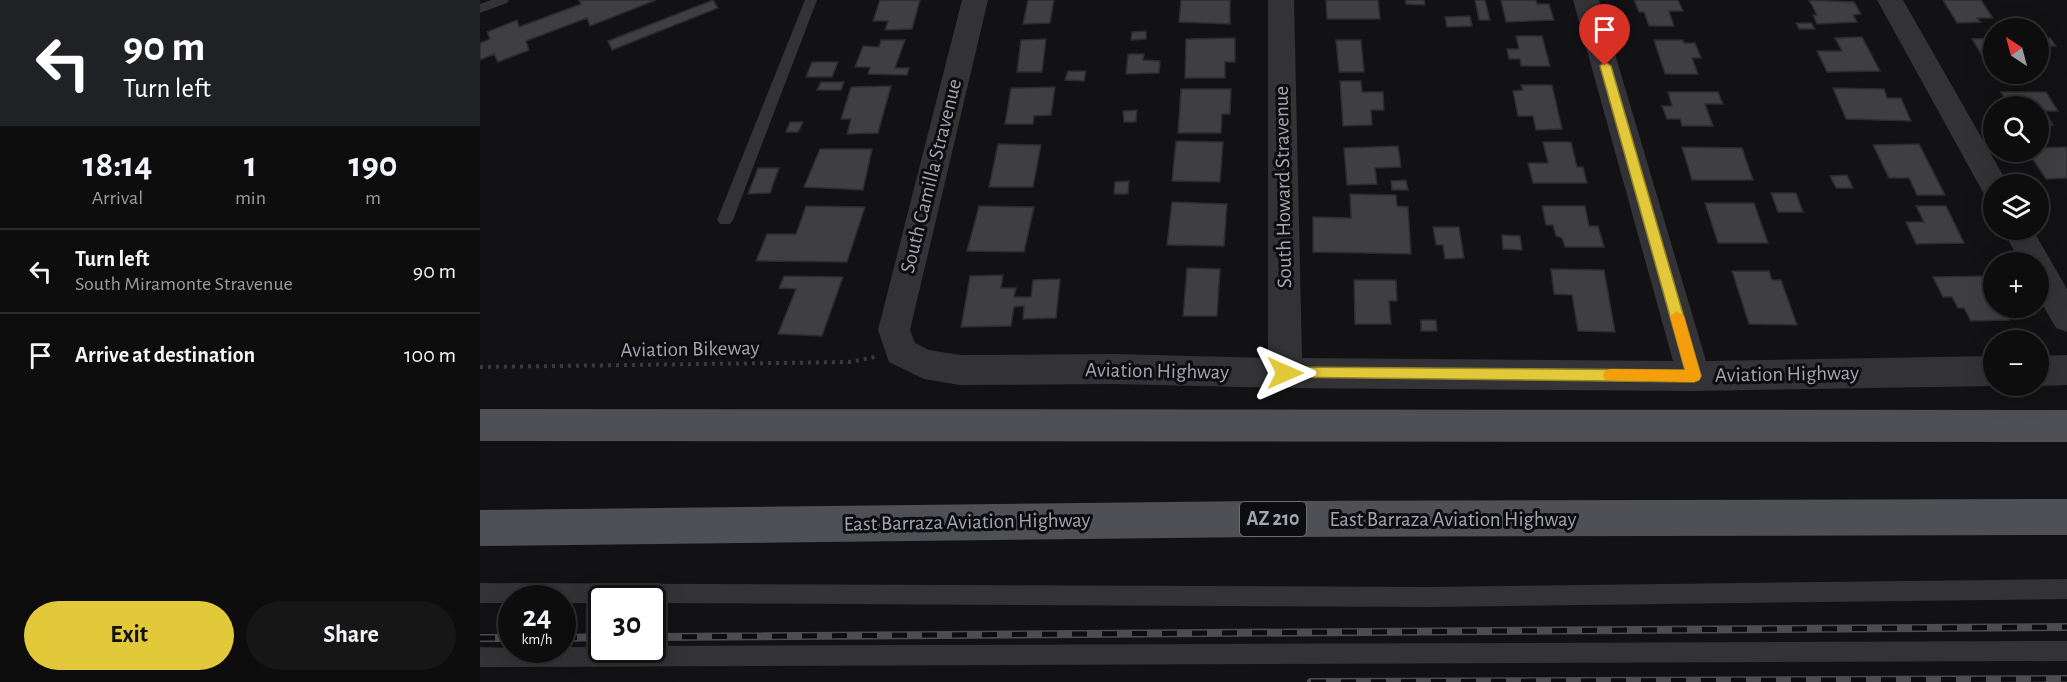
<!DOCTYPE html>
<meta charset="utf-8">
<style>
:root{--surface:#0e0d0e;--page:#171617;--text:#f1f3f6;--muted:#9b9c9e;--line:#2e2d2e;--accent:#e2c93a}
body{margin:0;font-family:"Alegreya Sans",sans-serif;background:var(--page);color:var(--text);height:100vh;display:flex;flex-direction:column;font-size:22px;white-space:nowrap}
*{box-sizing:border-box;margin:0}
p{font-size:20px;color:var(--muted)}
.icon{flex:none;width:33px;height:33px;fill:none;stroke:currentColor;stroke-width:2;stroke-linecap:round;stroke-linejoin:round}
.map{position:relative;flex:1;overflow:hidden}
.sheet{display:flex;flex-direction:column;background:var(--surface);width:480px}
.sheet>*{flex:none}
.hud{background:#202124;color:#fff;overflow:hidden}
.needle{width:39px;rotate:324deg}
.fabs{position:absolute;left:1503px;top:18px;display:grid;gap:12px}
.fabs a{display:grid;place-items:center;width:66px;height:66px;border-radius:50%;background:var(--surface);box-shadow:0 6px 24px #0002,0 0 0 2px var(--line);font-size:30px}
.speed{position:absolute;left:18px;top:585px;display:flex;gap:12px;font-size:30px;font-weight:700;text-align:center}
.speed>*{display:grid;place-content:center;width:78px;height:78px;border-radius:50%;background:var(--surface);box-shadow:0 6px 24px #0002,0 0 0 2px var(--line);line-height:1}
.speed small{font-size:15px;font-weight:400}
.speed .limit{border:3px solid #111;border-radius:9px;background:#fff;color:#111}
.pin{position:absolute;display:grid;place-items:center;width:51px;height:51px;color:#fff;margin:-62px -26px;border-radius:50% 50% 50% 0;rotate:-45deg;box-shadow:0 0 6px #0007}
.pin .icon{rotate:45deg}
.me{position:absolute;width:66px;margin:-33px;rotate:90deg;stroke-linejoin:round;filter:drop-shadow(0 0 4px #0008)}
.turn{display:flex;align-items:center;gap:21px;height:126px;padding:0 24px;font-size:27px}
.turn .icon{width:78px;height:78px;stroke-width:2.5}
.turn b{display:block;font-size:42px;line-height:51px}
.eta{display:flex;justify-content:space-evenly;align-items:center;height:102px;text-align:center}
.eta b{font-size:36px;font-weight:700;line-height:42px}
.primary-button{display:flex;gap:12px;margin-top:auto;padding:12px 24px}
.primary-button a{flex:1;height:69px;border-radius:36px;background:var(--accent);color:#111;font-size:24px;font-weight:700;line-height:69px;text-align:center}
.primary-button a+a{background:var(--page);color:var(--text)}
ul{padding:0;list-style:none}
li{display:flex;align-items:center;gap:18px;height:84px;padding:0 24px;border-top:2px solid var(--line)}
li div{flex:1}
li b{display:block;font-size:22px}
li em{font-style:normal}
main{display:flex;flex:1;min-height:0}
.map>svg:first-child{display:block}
.building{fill:#3e3e43;stroke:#2c2b2e;stroke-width:1.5}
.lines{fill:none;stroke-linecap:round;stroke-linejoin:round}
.path{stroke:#39393e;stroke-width:4;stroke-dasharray:3 5;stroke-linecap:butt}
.service{fill:#333337;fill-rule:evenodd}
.minor{fill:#333337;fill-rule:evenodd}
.primary{fill:#4f4f56;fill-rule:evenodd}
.rail-casing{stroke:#4c4c52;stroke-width:8}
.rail{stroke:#0d0c0e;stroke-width:5;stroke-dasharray:15;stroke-linecap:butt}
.route{fill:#e2c93a;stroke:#938326;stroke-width:1.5}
.slow{fill:#f59e0b}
.labels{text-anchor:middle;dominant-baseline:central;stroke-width:6;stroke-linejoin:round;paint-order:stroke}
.shield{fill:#0d0c0e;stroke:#777781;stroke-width:1.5}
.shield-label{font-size:20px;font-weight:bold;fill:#a4a5b2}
.street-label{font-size:21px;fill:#a4a5b2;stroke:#0d0c0e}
</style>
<main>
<section class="sheet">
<div class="hud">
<div class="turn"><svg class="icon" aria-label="left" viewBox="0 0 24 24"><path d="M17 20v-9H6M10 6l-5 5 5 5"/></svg><div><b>90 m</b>Turn left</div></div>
</div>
<div class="eta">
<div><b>18:14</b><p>Arrival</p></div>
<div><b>1</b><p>min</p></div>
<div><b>190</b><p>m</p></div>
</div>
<ul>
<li><svg class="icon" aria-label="left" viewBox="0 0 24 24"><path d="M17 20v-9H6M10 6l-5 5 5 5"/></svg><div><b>Turn left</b><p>South Miramonte Stravenue</p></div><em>90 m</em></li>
<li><svg class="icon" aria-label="arrive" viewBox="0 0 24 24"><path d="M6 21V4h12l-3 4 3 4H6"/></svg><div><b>Arrive at destination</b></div><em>100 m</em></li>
</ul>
<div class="primary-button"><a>Exit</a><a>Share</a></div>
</section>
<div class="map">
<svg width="1587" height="682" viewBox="0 0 1587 682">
<rect width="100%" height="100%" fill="#121113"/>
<path class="building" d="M 99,0 L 176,0 L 110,26 L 107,18 L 46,41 L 49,50 L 18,62 L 14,54 L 0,60 L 0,43 L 10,39 L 7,32 L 37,20 L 39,27 L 101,4 Z
M 233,0 L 238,8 L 132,50 L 128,41 Z
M 400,0 L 440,0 L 432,29 L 405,30 L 408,21 L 393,21 Z
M 548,0 L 574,0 L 570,23 L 543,24 Z
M 701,0 L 750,0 L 750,24 L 699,22 Z
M 846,0 L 898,0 L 900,19 L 847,19 Z
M 925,0 L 944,0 L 945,5 L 926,4 Z
M 995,0 L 1005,0 L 1010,20 L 999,20 Z
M 1021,0 L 1056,0 L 1057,4 L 1069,4 L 1074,20 L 1026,22 Z
M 1154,0 L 1198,0 L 1203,11 L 1189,11 L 1194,26 L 1169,26 L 1164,12 L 1159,12 Z
M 1329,0 L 1374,2 L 1381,14 L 1373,15 L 1377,22 L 1337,24 L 1333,15 L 1337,15 Z
M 1463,0 L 1501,0 L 1513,18 L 1497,18 L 1501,22 L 1477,23 Z
M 990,16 L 992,26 L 967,27 L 965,17 Z
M 1316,23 L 1331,23 L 1335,29 L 1319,29 Z
M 666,31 L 666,39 L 651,40 L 652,32 Z
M 1036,36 L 1062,36 L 1070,66 L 1041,66 L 1040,59 L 1029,59 L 1027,49 L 1039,49 Z
M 1382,37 L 1400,71 L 1347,72 L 1337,51 L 1362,51 L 1355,38 Z
M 755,38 L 755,62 L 745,62 L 745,78 L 705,78 L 706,39 Z
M 1514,38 L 1514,65 L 1508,65 L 1492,39 Z
M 1558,38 L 1570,38 L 1576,46 L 1564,46 Z
M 566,39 L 562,72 L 537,72 L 541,40 Z
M 401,40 L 425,40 L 415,68 L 429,68 L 427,75 L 388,74 L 390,67 L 375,67 L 383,46 L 399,47 Z
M 856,40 L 881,40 L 884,72 L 859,72 Z
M 1174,40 L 1203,40 L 1204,43 L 1215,43 L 1221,58 L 1212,58 L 1218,74 L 1185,74 Z
M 648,54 L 664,54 L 663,60 L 680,61 L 679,73 L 646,74 Z
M 332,62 L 358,62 L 352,77 L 326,77 Z
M 588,71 L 606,71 L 604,81 L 585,80 Z
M 860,81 L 881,81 L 882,92 L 903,92 L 904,110 L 891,110 L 892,125 L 863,126 Z
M 341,82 L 364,82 L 361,90 L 337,90 Z
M 1041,85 L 1072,85 L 1082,129 L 1056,130 L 1053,116 L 1038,116 L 1033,91 L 1043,90 Z
M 411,86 L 398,133 L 367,134 L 371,119 L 361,119 L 371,87 Z
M 575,87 L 571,115 L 554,116 L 553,124 L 525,124 L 531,88 Z
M 1353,88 L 1404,89 L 1407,98 L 1421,98 L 1431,121 L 1366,119 Z
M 701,89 L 751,89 L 750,114 L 742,114 L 741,133 L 698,133 Z
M 1188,92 L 1238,92 L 1243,104 L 1225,104 L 1233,126 L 1202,126 L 1200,119 L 1187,119 L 1182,106 L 1192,106 Z
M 1521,92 L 1566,92 L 1578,111 L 1564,111 L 1573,125 L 1558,125 L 1558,106 L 1530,106 Z
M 657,110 L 656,122 L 644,122 L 643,111 Z
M 310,122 L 323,122 L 318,132 L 306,132 Z
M 696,141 L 743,142 L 740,182 L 692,181 Z
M 1063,142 L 1091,142 L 1097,167 L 1103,167 L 1107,183 L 1053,183 L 1048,163 L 1068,163 Z
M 518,144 L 561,145 L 553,187 L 509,187 Z
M 1439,144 L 1465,195 L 1437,195 L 1429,178 L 1409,178 L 1393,145 Z
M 918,146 L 921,167 L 895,168 L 897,184 L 867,185 L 864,148 Z
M 1202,147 L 1262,148 L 1273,180 L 1212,180 Z
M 1587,147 L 1587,178 L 1566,179 L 1548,152 L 1558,152 L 1558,148 Z
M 340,149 L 392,149 L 383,190 L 324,187 Z
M 278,168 L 299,168 L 290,193 L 268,194 Z
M 1367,175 L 1373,188 L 1356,188 L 1350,176 Z
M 926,180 L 928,190 L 912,190 L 911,181 Z
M 649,181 L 648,194 L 634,194 L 635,182 Z
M 1291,193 L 1316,193 L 1323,212 L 1298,212 Z
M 870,194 L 916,195 L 917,206 L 928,207 L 931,254 L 833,252 L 833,217 L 871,218 Z
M 692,202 L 747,204 L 744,246 L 687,245 Z
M 1225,203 L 1274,203 L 1288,243 L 1238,243 Z
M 326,206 L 385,207 L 367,262 L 276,261 L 287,234 L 316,234 Z
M 499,206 L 554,207 L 544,252 L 487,251 Z
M 1062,206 L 1105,206 L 1109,226 L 1118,226 L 1124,247 L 1085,247 L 1082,238 L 1076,236 L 1073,225 L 1066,225 Z
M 1436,206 L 1466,206 L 1484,243 L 1436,244 L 1426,222 L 1444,222 Z
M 953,227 L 979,227 L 984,258 L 965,259 L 963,245 L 956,245 Z
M 1022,235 L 1040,236 L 1042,250 L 1023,249 Z
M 707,268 L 740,269 L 737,316 L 703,316 Z
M 1071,269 L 1124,270 L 1135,332 L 1098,331 L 1092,295 L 1074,294 Z
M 1252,271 L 1289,271 L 1292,280 L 1301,280 L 1317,325 L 1269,324 Z
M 523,275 L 521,288 L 536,288 L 534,297 L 551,297 L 553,280 L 580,279 L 576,318 L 543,319 L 544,306 L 534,307 L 531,326 L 481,327 L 490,276 Z
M 304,276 L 363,277 L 342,336 L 298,334 L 316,289 L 299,288 Z
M 1506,276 L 1514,290 L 1514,308 L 1522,308 L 1529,320 L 1491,321 L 1484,308 L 1478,308 L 1472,297 L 1463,297 L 1453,277 Z
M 874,280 L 916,280 L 917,301 L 909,301 L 911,324 L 875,324 Z
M 941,320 L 956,320 L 957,331 L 941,331 Z"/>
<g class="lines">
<path class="path" d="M 0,367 L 370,362 L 395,357"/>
<path class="service" d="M 11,0 L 29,0 L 27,3 L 0,13 L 0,4 Z
M 325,0 L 337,0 L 253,220 L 250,224 L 240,224 L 237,220 Z
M 1587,579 L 1587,599 L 948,607 L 172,603 L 172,598 L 122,598 L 122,603 L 82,603 L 82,598 L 32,598 L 32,603 L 0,603 L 0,583 L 948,587 Z
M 1587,641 L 1587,661 L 0,667 L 0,647 L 82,650 L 82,647 L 122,647 L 122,650 L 172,650 L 172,646 Z"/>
<path class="minor" d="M 482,0 L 508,0 L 430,330 L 435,343 L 449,350 L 480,355 L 635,354 L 788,358 L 788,0 L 814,0 L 822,358 L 1193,361 L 1093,0 L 1119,0 L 1226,361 L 1514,356 L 1515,386 L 1214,391 L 805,388 L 635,384 L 480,385 L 444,379 L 409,362 L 398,330 Z
M 1397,0 L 1423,0 L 1528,184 L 1514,184 L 1514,197 L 1504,194 Z
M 1523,230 L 1553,230 L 1587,289 L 1587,332 L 1576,328 L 1558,297 L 1558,262 L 1540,262 Z
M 1587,355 L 1587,385 L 1558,386 L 1557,386 L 1558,356 Z"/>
<path class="primary" d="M 0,409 L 1587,410 L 1587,442 L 0,441 Z
M 1587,499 L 1587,535 L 776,537 L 0,546 L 0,510 L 776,501 Z"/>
<g class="rail-casing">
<path id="rail" d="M 172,637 L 1587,627
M 0,638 L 32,638
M 82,638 L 122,637
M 831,682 L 1587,679"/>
</g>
<use href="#rail" class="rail"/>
</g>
<path class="route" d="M 1125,62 L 1131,66 L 1221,376 L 1219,380 L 1214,382 L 800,377 L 798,373 L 800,369 L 805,367 L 1205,370 L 1120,66 Z"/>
<path class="slow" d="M 1197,311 L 1204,316 L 1221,376 L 1219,380 L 1214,382 L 1125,380 L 1123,375 L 1125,371 L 1130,369 L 1205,370 L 1190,316 Z"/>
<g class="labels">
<rect class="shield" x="760" y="502" width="66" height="34" rx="4.5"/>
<g class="shield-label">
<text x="793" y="519">AZ 210</text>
</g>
<g class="street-label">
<text transform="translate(451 176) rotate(-76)">South Camilla Stravenue</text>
<text transform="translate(803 187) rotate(-91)">South Howard Stravenue</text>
<text transform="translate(210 349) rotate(-1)">Aviation Bikeway</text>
<text transform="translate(677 371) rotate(1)">Aviation Highway</text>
<text transform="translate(1307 374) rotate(-1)">Aviation Highway</text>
<text x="973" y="519">East Barraza Aviation Highway</text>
<text transform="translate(487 522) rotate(-1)">East Barraza Aviation Highway</text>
</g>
</g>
</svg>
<div class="fabs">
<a><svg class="needle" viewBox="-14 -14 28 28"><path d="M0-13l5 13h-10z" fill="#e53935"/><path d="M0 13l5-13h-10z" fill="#9b9c9e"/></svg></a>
<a><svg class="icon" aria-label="search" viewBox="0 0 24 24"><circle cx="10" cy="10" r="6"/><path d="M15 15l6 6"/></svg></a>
<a><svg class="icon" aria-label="layers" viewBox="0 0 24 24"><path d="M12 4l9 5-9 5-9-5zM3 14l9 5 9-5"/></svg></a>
<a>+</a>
<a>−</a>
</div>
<div class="speed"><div>24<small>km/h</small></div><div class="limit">30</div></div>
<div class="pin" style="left:1125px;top:66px;background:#d93025"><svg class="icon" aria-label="arrive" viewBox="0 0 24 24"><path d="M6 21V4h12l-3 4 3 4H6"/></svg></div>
<svg class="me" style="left:805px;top:373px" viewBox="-20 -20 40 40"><path d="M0-17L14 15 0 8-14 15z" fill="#e2c93a" stroke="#fff" stroke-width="4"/></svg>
</div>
</main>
